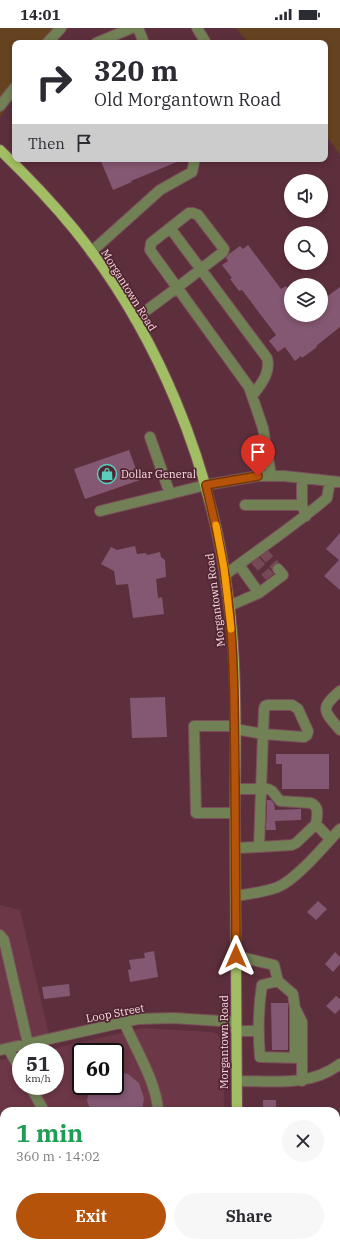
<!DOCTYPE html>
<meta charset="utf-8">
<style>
:root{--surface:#fff;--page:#f7f7f7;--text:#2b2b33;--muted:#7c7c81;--accent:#b45309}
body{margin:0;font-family:"IBM Plex Serif",serif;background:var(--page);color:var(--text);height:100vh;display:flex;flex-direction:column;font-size:15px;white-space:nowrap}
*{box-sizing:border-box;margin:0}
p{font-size:13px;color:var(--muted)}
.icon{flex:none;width:22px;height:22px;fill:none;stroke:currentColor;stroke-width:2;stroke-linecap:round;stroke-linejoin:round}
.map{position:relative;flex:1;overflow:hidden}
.side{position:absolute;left:0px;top:1079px;width:340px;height:140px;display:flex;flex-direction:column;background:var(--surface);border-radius:12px 12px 0 0;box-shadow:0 2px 6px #0003}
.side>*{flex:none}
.guide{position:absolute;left:12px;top:12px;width:316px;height:122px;border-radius:8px;box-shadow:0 2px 6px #0003;background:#fff;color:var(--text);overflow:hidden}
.tools{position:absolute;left:284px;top:146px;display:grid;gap:8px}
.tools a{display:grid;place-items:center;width:44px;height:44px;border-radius:50%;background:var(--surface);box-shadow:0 2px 6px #0003;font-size:20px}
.speed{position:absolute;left:12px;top:1015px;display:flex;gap:8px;font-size:20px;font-weight:700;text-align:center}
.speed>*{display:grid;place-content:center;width:52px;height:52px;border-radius:50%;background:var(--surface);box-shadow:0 2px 6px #0003;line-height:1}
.speed small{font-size:10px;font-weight:400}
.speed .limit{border:2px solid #111;border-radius:6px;background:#fff;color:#111}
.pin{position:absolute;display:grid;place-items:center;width:34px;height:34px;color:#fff;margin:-41px -17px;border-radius:50% 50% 50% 0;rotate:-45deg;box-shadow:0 0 4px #0007}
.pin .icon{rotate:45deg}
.me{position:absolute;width:44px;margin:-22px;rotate:0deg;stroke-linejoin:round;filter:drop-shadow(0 0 3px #0008)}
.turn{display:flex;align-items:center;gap:14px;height:84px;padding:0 16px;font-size:18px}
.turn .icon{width:52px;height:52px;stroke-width:2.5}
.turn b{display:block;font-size:28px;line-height:34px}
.then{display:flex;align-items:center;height:38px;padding:0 16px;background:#0003;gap:8px;font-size:15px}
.round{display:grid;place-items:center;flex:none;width:42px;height:42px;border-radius:21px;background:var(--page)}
.headline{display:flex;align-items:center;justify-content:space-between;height:68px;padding:0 16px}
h1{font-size:24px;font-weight:700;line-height:30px;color:#1e9e55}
.cta{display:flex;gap:8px;margin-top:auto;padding:8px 16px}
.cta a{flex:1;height:46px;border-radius:24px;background:var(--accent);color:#fff;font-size:16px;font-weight:700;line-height:46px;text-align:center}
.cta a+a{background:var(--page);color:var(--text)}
.status{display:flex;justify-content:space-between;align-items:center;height:28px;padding:0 20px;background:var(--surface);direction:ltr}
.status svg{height:11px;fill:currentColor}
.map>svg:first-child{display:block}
.built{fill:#6c3746;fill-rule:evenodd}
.green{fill:#664320}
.building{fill:#845872}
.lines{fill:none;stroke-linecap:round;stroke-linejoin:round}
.minor-tunnel{stroke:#754955;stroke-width:10;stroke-dasharray:10 5;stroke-linecap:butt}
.minor-casing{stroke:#794e5a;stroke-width:12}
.major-casing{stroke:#794e5a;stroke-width:12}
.path{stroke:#926974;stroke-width:2;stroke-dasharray:3 2;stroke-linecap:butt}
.minor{stroke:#728055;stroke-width:10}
.major{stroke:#a2be64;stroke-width:10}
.route-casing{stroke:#753606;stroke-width:10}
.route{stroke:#b45309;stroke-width:7}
.slow{stroke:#f59e0b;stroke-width:7}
.labels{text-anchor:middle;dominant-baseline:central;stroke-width:3.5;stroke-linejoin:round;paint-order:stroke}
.street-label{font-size:11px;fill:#fadce3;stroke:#512531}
.poi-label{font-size:11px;fill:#fadce3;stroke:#512531;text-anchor:start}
</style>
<div class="status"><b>14:01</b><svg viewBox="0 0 49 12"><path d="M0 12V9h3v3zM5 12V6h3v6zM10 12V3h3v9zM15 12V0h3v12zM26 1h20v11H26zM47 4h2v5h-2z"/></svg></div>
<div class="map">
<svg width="340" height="1219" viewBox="0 0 340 1219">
<rect width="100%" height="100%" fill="#5d2f3c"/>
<path class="built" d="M 0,877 L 20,882 L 50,1011 L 0,1022 Z
M 143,1000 L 212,1004 L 217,1006 L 222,1014 L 223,1022 L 224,1083 L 4,1083 L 4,1215 L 225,1215 L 225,1219 L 0,1219 L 0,1032 L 21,1028 L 21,1058 L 55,1058 L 55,1024 L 39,1024 ZM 81,1024 L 115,1024 L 115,1058 L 81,1058 Z"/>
<path class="green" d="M 0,0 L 69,0 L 55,10 L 52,15 L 15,15 L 15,66 L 0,89 Z
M 236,0 L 340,0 L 340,126 L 325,107 L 325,15 L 249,15 Z
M 0,1103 L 4,1103 L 4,1215 L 7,1215 L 7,1219 L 0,1219 Z"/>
<path class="building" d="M 100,131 L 184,131 L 131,153 L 132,154 L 113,162 Z
M 248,217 L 281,261 L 286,258 L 291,265 L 291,287 L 321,287 L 321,273 L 340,259 L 340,299 L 316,318 L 317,319 L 302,330 L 301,328 L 295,333 L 285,319 L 278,324 L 269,313 L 276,307 L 242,262 L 239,263 L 230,251 L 232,250 L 222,237 L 228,233 L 226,230 L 229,226 L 240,218 L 243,221 Z
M 129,422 L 140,452 L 85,471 L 74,441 Z
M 340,505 L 340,562 L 324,548 L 339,532 L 326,521 Z
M 135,518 L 137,526 L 146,525 L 147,527 L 160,524 L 161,529 L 165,532 L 166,549 L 156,551 L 158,570 L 162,569 L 164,586 L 133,590 L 128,556 L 116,557 L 114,543 L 101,536 L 111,519 L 117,522 Z
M 165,669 L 167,709 L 132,710 L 130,670 Z
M 276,726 L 329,726 L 329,761 L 282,761 L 282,736 L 276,736 Z
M 267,772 L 271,772 L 274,776 L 275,782 L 301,781 L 301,792 L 275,793 L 276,802 L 266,802 Z
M 318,873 L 327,881 L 316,892 L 307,884 Z
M 154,923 L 158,949 L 130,954 L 128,942 L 131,941 L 129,932 L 145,930 L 144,925 Z
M 335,924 L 340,929 L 340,936 L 333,944 L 325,936 Z
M 69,956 L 70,968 L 44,971 L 42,959 Z
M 336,968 L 340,971 L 340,981 L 335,986 L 326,978 Z
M 271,975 L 288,975 L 288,1022 L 272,1022 Z
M 115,1043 L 128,1046 L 139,1055 L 144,1070 L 142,1083 L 91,1083 L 87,1073 L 90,1058 L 115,1058 Z
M 263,1072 L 276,1072 L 276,1083 L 263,1083 Z"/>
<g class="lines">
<path class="minor-tunnel" d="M 263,524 L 278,541
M 255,532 L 270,549"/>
<g class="minor-casing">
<path id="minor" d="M 138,0 L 144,15
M 197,0 L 206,15
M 47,15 L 61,0
M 96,15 L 132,0
M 0,78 L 15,59
M 170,200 L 267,330 C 271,345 261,356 253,367
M 91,224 L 160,162 L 192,144 L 194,135 L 193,131
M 135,291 L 178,259 L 223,224 L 224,221 L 198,187 L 193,185 L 189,185 L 151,215 L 150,222 L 249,359 L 263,400 L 271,447
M 150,409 L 170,466
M 302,450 L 302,477
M 245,477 L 302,477 L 306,488
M 100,483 L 206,457 L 258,448 L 284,448 L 340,454
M 239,537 L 259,565
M 225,547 C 259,521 294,498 327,470 L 330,453
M 229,578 L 259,565 L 283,547 L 278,541
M 340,663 C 319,681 324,683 340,702
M 268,677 L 292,677 L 298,681 L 308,703 L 307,707 L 304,709 L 263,706 L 264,681 L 265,678 Z
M 235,698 L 194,698 L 196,785 L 235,785
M 235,701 L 263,706 L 259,819 L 235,820
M 235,761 L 268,761 L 272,763 L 280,773 L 311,775 C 320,779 317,788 316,796 L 296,815 L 292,817 L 259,819
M 316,796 L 330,811
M 236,868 C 249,866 265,864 278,859 C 297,851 325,817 340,801
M 0,907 L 4,912 L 28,1016
M 236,928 L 274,937 L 278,953 L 293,966 L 295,981 L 295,1030
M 278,953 L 262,957 C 258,981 258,1005 260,1029 L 300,1030
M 296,982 L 302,994 L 302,1053
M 124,994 C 135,1020 157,1055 158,1083
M 236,1003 L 258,1003
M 8,1020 L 21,1043
M 0,1022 L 138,991 L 173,990 L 236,994
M 237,1053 C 273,1053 310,1059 340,1036
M 30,1058 L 44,1083
M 113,1215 L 113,1219
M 165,1219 L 168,1215"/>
</g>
<g class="major-casing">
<path id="major" d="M 0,122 C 26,147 51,173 74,201 C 158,305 211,436 228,568 C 238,641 235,716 235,789 C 236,887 236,985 237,1083
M 238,1215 L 238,1219"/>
</g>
<path class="path" d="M 10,1215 L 10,1219
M 37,1215 L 37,1219
M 38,1219 L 40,1215"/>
<use href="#minor" class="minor"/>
<use href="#major" class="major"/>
</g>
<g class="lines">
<g class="route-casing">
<path id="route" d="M 236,928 C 236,870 235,811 235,752 C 234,691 235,630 228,570 C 224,532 215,494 206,457 L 258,448"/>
</g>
<use href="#route" class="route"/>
<path class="slow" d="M 216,497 L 224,540 L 231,601"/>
</g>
<defs>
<g id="shop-ring" transform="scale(1)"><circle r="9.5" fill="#512531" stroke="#59cebe" stroke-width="1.5"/><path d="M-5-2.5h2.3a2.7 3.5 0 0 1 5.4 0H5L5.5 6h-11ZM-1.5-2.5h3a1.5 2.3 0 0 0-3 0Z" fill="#59cebe"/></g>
</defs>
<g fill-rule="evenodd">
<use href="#shop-ring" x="107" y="446"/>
</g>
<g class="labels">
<g class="street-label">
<text transform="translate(129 262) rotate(58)">Morgantown Road</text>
<text transform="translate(215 572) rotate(-97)">Morgantown Road</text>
<text transform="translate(115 985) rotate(-11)">Loop Street</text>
<text transform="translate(224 1014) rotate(-90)">Morgantown Road</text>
</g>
<g class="poi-label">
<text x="121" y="446">Dollar General</text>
</g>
</g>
</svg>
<div class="tools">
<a><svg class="icon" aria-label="sound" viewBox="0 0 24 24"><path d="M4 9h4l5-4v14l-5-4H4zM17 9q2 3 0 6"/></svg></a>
<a><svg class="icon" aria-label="search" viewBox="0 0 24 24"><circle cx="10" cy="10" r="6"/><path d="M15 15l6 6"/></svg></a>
<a><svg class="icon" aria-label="layers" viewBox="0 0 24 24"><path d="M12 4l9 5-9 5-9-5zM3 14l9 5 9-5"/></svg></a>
</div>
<div class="speed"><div>51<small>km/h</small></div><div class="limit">60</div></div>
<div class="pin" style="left:258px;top:448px;background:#d93025"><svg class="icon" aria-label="arrive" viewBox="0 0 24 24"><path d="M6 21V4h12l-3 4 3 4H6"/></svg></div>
<svg class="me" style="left:236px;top:928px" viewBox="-20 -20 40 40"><path d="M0-17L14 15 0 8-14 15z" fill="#b45309" stroke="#fff" stroke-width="4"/></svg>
<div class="guide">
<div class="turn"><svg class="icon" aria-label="right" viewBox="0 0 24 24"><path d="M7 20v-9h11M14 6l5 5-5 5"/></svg><div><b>320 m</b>Old Morgantown Road</div></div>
<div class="then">Then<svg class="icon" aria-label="arrive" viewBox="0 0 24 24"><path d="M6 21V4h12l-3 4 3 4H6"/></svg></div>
</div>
<section class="side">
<div class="headline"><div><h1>1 min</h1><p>360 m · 14:02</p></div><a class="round"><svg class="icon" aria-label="close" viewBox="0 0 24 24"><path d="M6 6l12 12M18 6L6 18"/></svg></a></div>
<div class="cta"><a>Exit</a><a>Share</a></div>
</section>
</div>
